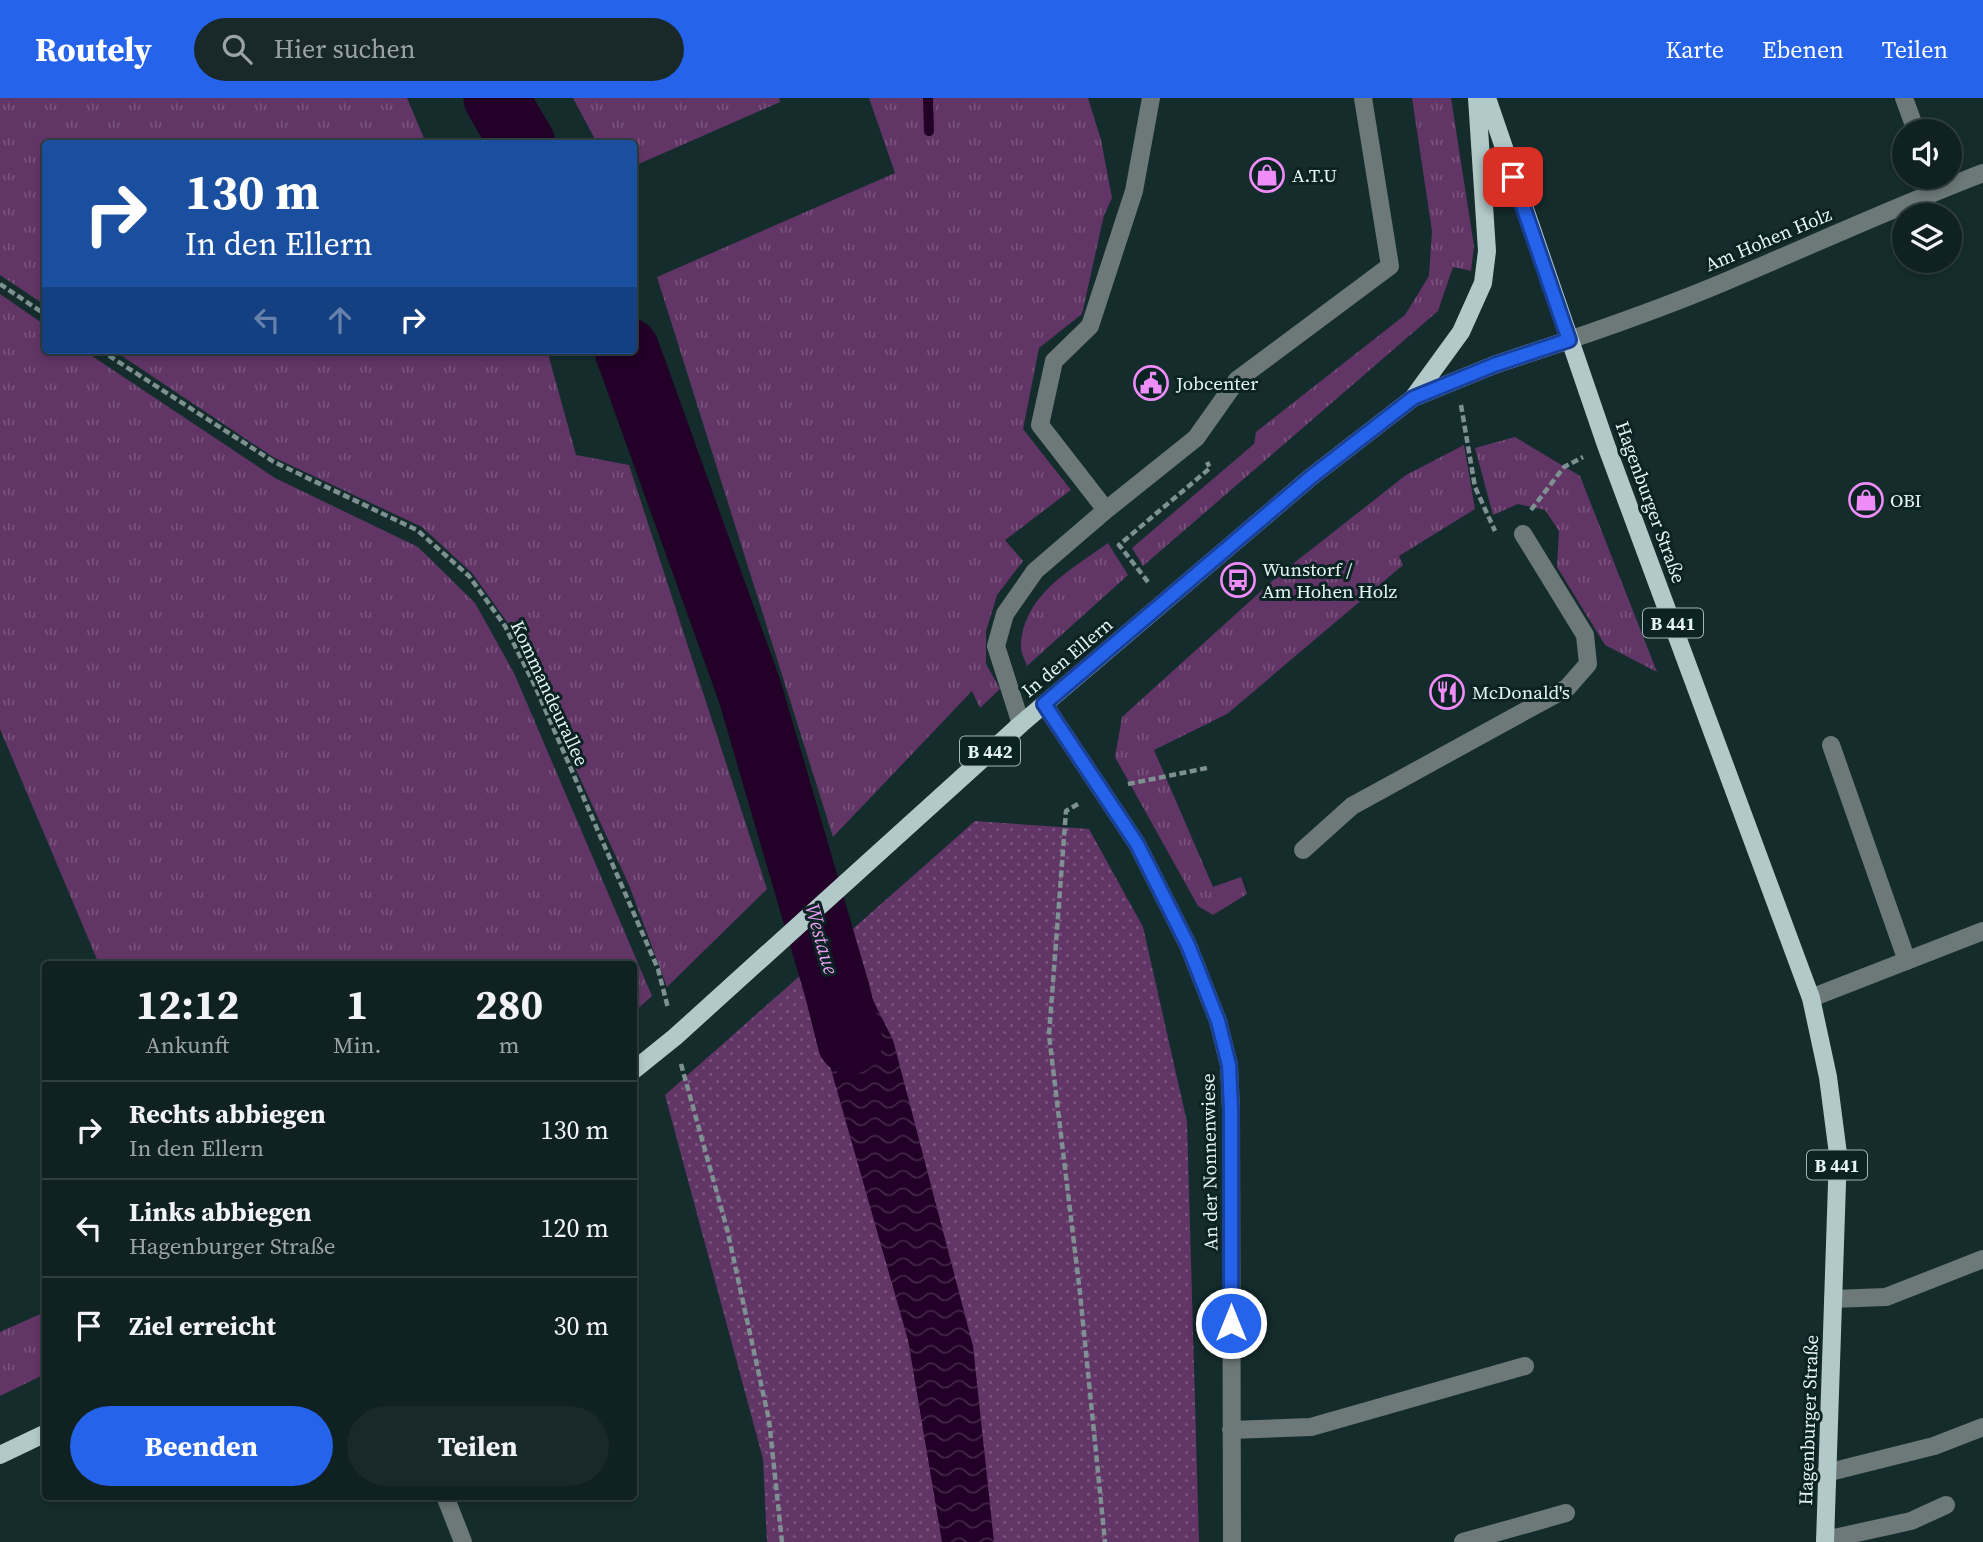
<!DOCTYPE html>
<html lang="de">
<meta charset="utf-8">
<style>
:root{--surface:#102122;--page:#19292a;--text:#f1f3f6;--muted:#9ca3a5;--line:#303e40;--accent:#2563eb}
body{margin:0;font-family:"Source Serif 4",serif;background:var(--page);color:var(--text);height:100vh;display:flex;flex-direction:column;font-size:26px;white-space:nowrap}
*{box-sizing:border-box;margin:0}
p{font-size:23px;color:var(--muted)}
.icon{flex:none;width:38px;height:38px;fill:none;stroke:currentColor;stroke-width:2;stroke-linecap:round;stroke-linejoin:round}
.map{position:relative;flex:1;overflow:hidden}
.side{position:absolute;left:42px;top:863px;width:595px;height:539px;display:flex;flex-direction:column;background:var(--surface);border-radius:7px;box-shadow:0 4px 10px #0003,0 0 0 2px var(--line)}
.side>*{flex:none}
.banner{position:absolute;left:42px;top:42px;width:595px;height:214px;border-radius:7px;box-shadow:0 4px 10px #0003,0 0 0 2px var(--line);background:#1a4fa0;color:#fff;overflow:hidden}
.controls{position:absolute;left:1892px;top:21px;display:grid;gap:14px}
.controls a{display:grid;place-items:center;width:70px;height:70px;border-radius:50%;background:var(--surface);box-shadow:0 4px 10px #0003,0 0 0 2px var(--line);font-size:35px}
.pin{position:absolute;display:grid;place-items:center;width:60px;height:60px;color:#fff;margin:-30px;border-radius:14px;box-shadow:0 4px 10px #0006}
.me{position:absolute;width:77px;margin:-38px;rotate:0deg;stroke-linejoin:round;filter:drop-shadow(0 0 5px #0008)}
.turn{display:flex;align-items:center;gap:24px;height:147px;padding:0 28px;font-size:32px}
.turn .icon{width:91px;height:91px;stroke-width:2.5}
.turn b{display:block;font-size:49px;line-height:60px}
.lanes{display:flex;align-items:center;height:66px;padding:0 28px;background:#0003;justify-content:center;gap:35px;direction:ltr}
.lanes .off{opacity:.35}
.eta{display:flex;justify-content:space-evenly;align-items:center;height:119px;text-align:center}
.eta b{font-size:42px;font-weight:700;line-height:49px}
.action{display:flex;gap:14px;margin-top:auto;padding:14px 28px}
.action a{flex:1;height:80px;border-radius:42px;background:var(--accent);color:#fff;font-size:28px;font-weight:700;line-height:80px;text-align:center}
.action a+a{background:var(--page);color:var(--text)}
ul{padding:0;list-style:none}
li{display:flex;align-items:center;gap:21px;height:98px;padding:0 28px;border-top:2px solid var(--line)}
li div{flex:1}
li b{display:block;font-size:26px}
li em{font-style:normal}
header{display:flex;align-items:center;gap:42px;box-sizing:border-box;height:98px;padding:0 35px;background:var(--accent);color:#fff}
header strong{font-size:33px}
nav{display:flex;gap:38px;margin-inline-start:auto;font-size:24px}
.search{width:490px;height:63px;background:var(--page);display:flex;align-items:center;gap:18px;box-sizing:border-box;padding:0 24px;border-radius:38px;color:var(--muted);font-size:26px}
.map>svg:first-child{display:block}
.grass{fill:url(#grass-tufts)}
.park{fill:url(#park-dots)}
.water{fill:url(#water-waves)}
.lines{fill:none;stroke-linecap:round;stroke-linejoin:round}
.stream{stroke:#220027;stroke-width:10}
.river{stroke:#220027;stroke-width:65}
.path{stroke:#7e9091;stroke-width:4.5;stroke-dasharray:7 3.5;stroke-linecap:butt}
.minor{stroke:#6d7878;stroke-width:18}
.major{stroke:#b2c9c9;stroke-width:18}
.route-casing{stroke:#184099;stroke-width:18}
.route{stroke:#2563eb;stroke-width:12}
.labels{text-anchor:middle;dominant-baseline:central;stroke-width:6;stroke-linejoin:round;paint-order:stroke}
.shield{fill:#0b2323;stroke:#a4b5b5;stroke-width:2}
.shield-label{font-size:18px;font-weight:bold;fill:#e6f4f4}
.poi-label{font-size:19px;fill:#e6f4f4;stroke:#0b2323;text-anchor:start}
.street-label{font-size:19px;fill:#e6f4f4;stroke:#0b2323}
.water-label{font-size:21px;font-style:italic;fill:#eb9ef3;stroke:#0b2323}
</style>
<header>
<strong>Routely</strong>
<div class="search"><svg class="icon" aria-label="search" viewBox="0 0 24 24"><circle cx="10" cy="10" r="6"/><path d="M15 15l6 6"/></svg>Hier suchen</div>
<nav><a>Karte</a><a>Ebenen</a><a>Teilen</a></nav>
</header>
<div class="map">
<svg width="1983" height="1444" viewBox="0 0 1983 1444">
<defs>
<pattern id="grass-tufts" width="24" height="20" patternUnits="userSpaceOnUse" patternTransform="scale(1.75)"><rect width="24" height="20" fill="#613566"/><path d="M3 7l-1-3M5 7V3M7 7l1-3M15 17l-1-3M17 17v-4M19 17l1-3" fill="none" stroke="#78537c"/></pattern>
<pattern id="park-dots" width="8" height="8" patternUnits="userSpaceOnUse" patternTransform="scale(1.75)"><rect width="8" height="8" fill="#613566"/><path d="M2 2h.1M6 6h.1" fill="none" stroke="#78537c" stroke-width="1.8" stroke-linecap="round"/></pattern>
<pattern id="water-waves" width="16" height="10" patternUnits="userSpaceOnUse" patternTransform="scale(1.75)"><rect width="16" height="10" fill="#220027"/><path d="M0 5q4-4 8 0t8 0" fill="none" stroke="#422647"/></pattern>
</defs>
<rect width="100%" height="100%" fill="#152c2d"/>
<path class="grass" d="M 0,0 L 407,0 L 426,45 L 46,46 L 45,207 L 0,177 Z
M 573,0 L 779,0 L 780,4 L 634,68 L 634,46 L 597,45 Z
M 869,0 L 1088,0 L 1101,42 L 1112,100 L 1104,117 L 1082,216 L 1039,250 L 1023,331 L 1071,392 L 1005,442 L 1023,463 L 997,497 L 986,533 L 986,566 L 1000,591 L 980,610 L 972,593 L 833,739 L 657,179 L 895,75 Z
M 1412,0 L 1451,0 L 1474,148 L 1471,173 L 1453,169 L 1438,213 L 1143,468 L 1132,450 L 1254,346 L 1256,334 L 1405,217 L 1429,178 L 1432,133 Z
M 0,196 L 45,227 L 46,252 L 83,252 L 275,380 L 418,449 L 475,505 L 514,575 L 652,898 L 634,914 L 634,866 L 99,866 L 0,631 Z
M 113,252 L 547,252 L 576,357 L 629,367 L 767,791 L 667,889 L 629,787 L 510,528 L 472,475 L 422,429 L 273,359 Z
M 1515,339 L 1580,378 L 1657,574 L 1605,547 L 1557,469 L 1559,433 L 1545,412 L 1518,406 L 1493,417 L 1475,350 Z
M 1464,347 L 1475,411 L 1399,458 L 1403,467 L 1227,616 L 1154,652 L 1213,789 L 1241,779 L 1247,796 L 1213,817 L 1198,808 L 1115,659 L 1122,619 L 1280,476 L 1406,377 Z
M 1108,445 L 1128,477 L 1027,568 C 1025,562 1020,553 1021,547 C 1024,496 1071,472 1108,445 Z
M 45,1214 L 45,1276 L 0,1298 L 0,1234 Z"/>
<path class="park" d="M 975,723 L 1089,731 L 1143,829 L 1187,1024 L 1199,1444 L 767,1444 L 763,1361 L 665,997 Z"/>
<path class="water" d="M 842,841 L 893,942 L 973,1248 L 994,1444 L 942,1444 L 908,1242 L 805,880 Z"/>
<g class="lines">
<path class="stream" d="M 928,0 L 929,33"/>
<path class="river" d="M 496,0 L 523,46
M 627,252 L 750,594 L 837,892 L 850,944"/>
<path class="path" d="M 1950,38 L 1959,35
M 0,186 L 46,217
M 100,252 L 274,364 L 417,432 L 469,478 L 505,528 L 535,588 L 658,871 L 668,910
M 1461,307 L 1475,389 L 1495,433
M 1531,412 L 1564,369 L 1583,359
M 1148,484 L 1119,447 L 1210,370 L 1207,364
M 1128,686 L 1207,670
M 1078,706 L 1066,713 L 1049,937 L 1080,1195 L 1105,1444
M 681,966 L 727,1131 L 769,1322 L 782,1444"/>
<path class="minor" d="M 1904,0 L 1916,33
M 1569,242 C 1628,222 1686,201 1743,176 C 1823,142 1902,106 1983,75
M 1106,412 L 1040,327 L 1054,263 L 1090,228 L 1134,93 L 1151,0
M 1044,606 L 1137,746 L 1188,847 L 1218,923 L 1229,967 L 1231,1011 L 1232,1444
M 1021,626 L 996,548 L 1005,516 L 1035,473 L 1106,412 L 1196,340 L 1237,282 L 1390,168 L 1363,0
M 1831,647 L 1907,863
M 1303,752 L 1352,708 L 1567,590 L 1588,566 L 1585,537 L 1523,436
M 1811,900 L 1983,833
M 1833,1201 L 1886,1199 L 1983,1161
M 1231,1332 L 1311,1329 L 1525,1268
M 1826,1375 L 1934,1348 L 1983,1329
M 445,1398 L 463,1444
M 1825,1442 L 1911,1423 L 1946,1407
M 1463,1444 L 1566,1415"/>
<path class="major" d="M 1487,0 L 1606,347 L 1811,900 L 1828,979 L 1838,1056 L 1825,1444
M 1413,300 L 1461,234 L 1483,185 L 1487,153 L 1477,0
M 634,972 L 675,939 L 1021,626 L 1311,379 L 1413,300 L 1494,267 L 1569,242
M 0,1357 L 46,1335"/>
</g>
<g class="lines">
<g class="route-casing">
<path id="route" d="M 1231,1225 L 1231,1011 L 1229,967 L 1218,923 L 1188,847 L 1137,746 L 1044,606 L 1311,379 L 1413,300 L 1494,267 L 1569,242 L 1513,79"/>
</g>
<use href="#route" class="route"/>
</g>
<defs>
<g id="shop-ring" transform="scale(1.75)"><circle r="9.5" fill="#0b2323" stroke="#ee8cf8" stroke-width="1.5"/><path d="M-5-2.5h2.3a2.7 3.5 0 0 1 5.4 0H5L5.5 6h-11ZM-1.5-2.5h3a1.5 2.3 0 0 0-3 0Z" fill="#ee8cf8"/></g>
<g id="civic-ring" transform="scale(1.75)"><circle r="9.5" fill="#0b2323" stroke="#ee8cf8" stroke-width="1.5"/><path d="M-.6-6.5H3V-4.5H.6V-3L4-1V1h2V6H-6V1h2V-1L-.6-3ZM-1.2 2.5V6h2.4V2.5Z" fill="#ee8cf8"/></g>
<g id="bus-ring" transform="scale(1.75)"><circle r="9.5" fill="#0b2323" stroke="#ee8cf8" stroke-width="1.5"/><path d="M-5-6H5V4H4V6H2V4H-2V6H-4V4H-5ZM-3.5-4V0h7V-4ZM-3.5 1.2v1.5H-2V1.2ZM2 1.2v1.5H3.5V1.2Z" fill="#ee8cf8"/></g>
<g id="restaurant-ring" transform="scale(1.75)"><circle r="9.5" fill="#0b2323" stroke="#ee8cf8" stroke-width="1.5"/><path d="M-5-6h1v4h1v-4h1v4h1v-4h1v5L-1.5 .5V6h-2V.5L-5-1ZM5-6V6H3V1.5H1.5Q1.5-4 5-6Z" fill="#ee8cf8"/></g>
</defs>
<g fill-rule="evenodd">
<use href="#shop-ring" x="1267" y="77"/>
<use href="#civic-ring" x="1151" y="285"/>
<use href="#shop-ring" x="1866" y="402"/>
<use href="#bus-ring" x="1238" y="482"/>
<use href="#restaurant-ring" x="1447" y="594"/>
</g>
<g class="labels">
<g class="shield">
<rect x="1643" y="510.5" width="60" height="29" rx="5"/>
<rect x="960" y="638.5" width="60" height="29" rx="5"/>
<rect x="1807" y="1052.5" width="60" height="29" rx="5"/>
</g>
<g class="shield-label">
<text x="1673" y="525">B 441</text>
<text x="990" y="653">B 442</text>
<text x="1837" y="1067">B 441</text>
</g>
<g class="poi-label">
<text x="1292" y="77">A.T.U</text>
<text x="1176" y="285">Jobcenter</text>
<text x="1890" y="402">OBI</text>
<text x="1262" y="471">Wunstorf /<tspan x="1262" dy="22">Am Hohen Holz</tspan></text>
<text x="1472" y="594">McDonald's</text>
</g>
<g class="street-label">
<text transform="translate(1768 141) rotate(-23)">Am Hohen Holz</text>
<text transform="translate(1651 404) rotate(70)">Hagenburger Straße</text>
<text transform="translate(1067 559) rotate(-40)">In den Ellern</text>
<text transform="translate(550 595) rotate(65)">Kommandeurallee</text>
<text transform="translate(1209 1064) rotate(-91)">An der Nonnenwiese</text>
<text transform="translate(1808 1322) rotate(-88)">Hagenburger Straße</text>
</g>
<g class="water-label">
<text transform="translate(822 841) rotate(74)">Westaue</text>
</g>
</g>
</svg>
<div class="controls">
<a><svg class="icon" aria-label="sound" viewBox="0 0 24 24"><path d="M4 9h4l5-4v14l-5-4H4zM17 9q2 3 0 6"/></svg></a>
<a><svg class="icon" aria-label="layers" viewBox="0 0 24 24"><path d="M12 4l9 5-9 5-9-5zM3 14l9 5 9-5"/></svg></a>
</div>
<div class="pin" style="left:1513px;top:79px;background:#d93025"><svg class="icon" aria-label="arrive" viewBox="0 0 24 24"><path d="M6 21V4h12l-3 4 3 4H6"/></svg></div>
<svg class="me" style="left:1231px;top:1225px" viewBox="-20 -20 40 40"><circle r="17" fill="#2563eb" stroke="#fff" stroke-width="3"/><path d="M0-11L8 9 0 5-8 9z" fill="#fff"/></svg>
<div class="banner">
<div class="turn"><svg class="icon" aria-label="right" viewBox="0 0 24 24"><path d="M7 20v-9h11M14 6l5 5-5 5"/></svg><div><b>130 m</b>In den Ellern</div></div>
<div class="lanes"><svg class="icon off" aria-label="left" viewBox="0 0 24 24"><path d="M17 20v-9H6M10 6l-5 5 5 5"/></svg><svg class="icon off" aria-label="ahead" viewBox="0 0 24 24"><path d="M12 20V5M6 11l6-6 6 6"/></svg><svg class="icon" aria-label="right" viewBox="0 0 24 24"><path d="M7 20v-9h11M14 6l5 5-5 5"/></svg></div>
</div>
<section class="side">
<div class="eta">
<div><b>12:12</b><p>Ankunft</p></div>
<div><b>1</b><p>Min.</p></div>
<div><b>280</b><p>m</p></div>
</div>
<ul>
<li><svg class="icon" aria-label="right" viewBox="0 0 24 24"><path d="M7 20v-9h11M14 6l5 5-5 5"/></svg><div><b>Rechts abbiegen</b><p>In den Ellern</p></div><em>130 m</em></li>
<li><svg class="icon" aria-label="left" viewBox="0 0 24 24"><path d="M17 20v-9H6M10 6l-5 5 5 5"/></svg><div><b>Links abbiegen</b><p>Hagenburger Straße</p></div><em>120 m</em></li>
<li><svg class="icon" aria-label="arrive" viewBox="0 0 24 24"><path d="M6 21V4h12l-3 4 3 4H6"/></svg><div><b>Ziel erreicht</b></div><em>30 m</em></li>
</ul>
<div class="action"><a>Beenden</a><a>Teilen</a></div>
</section>
</div>
